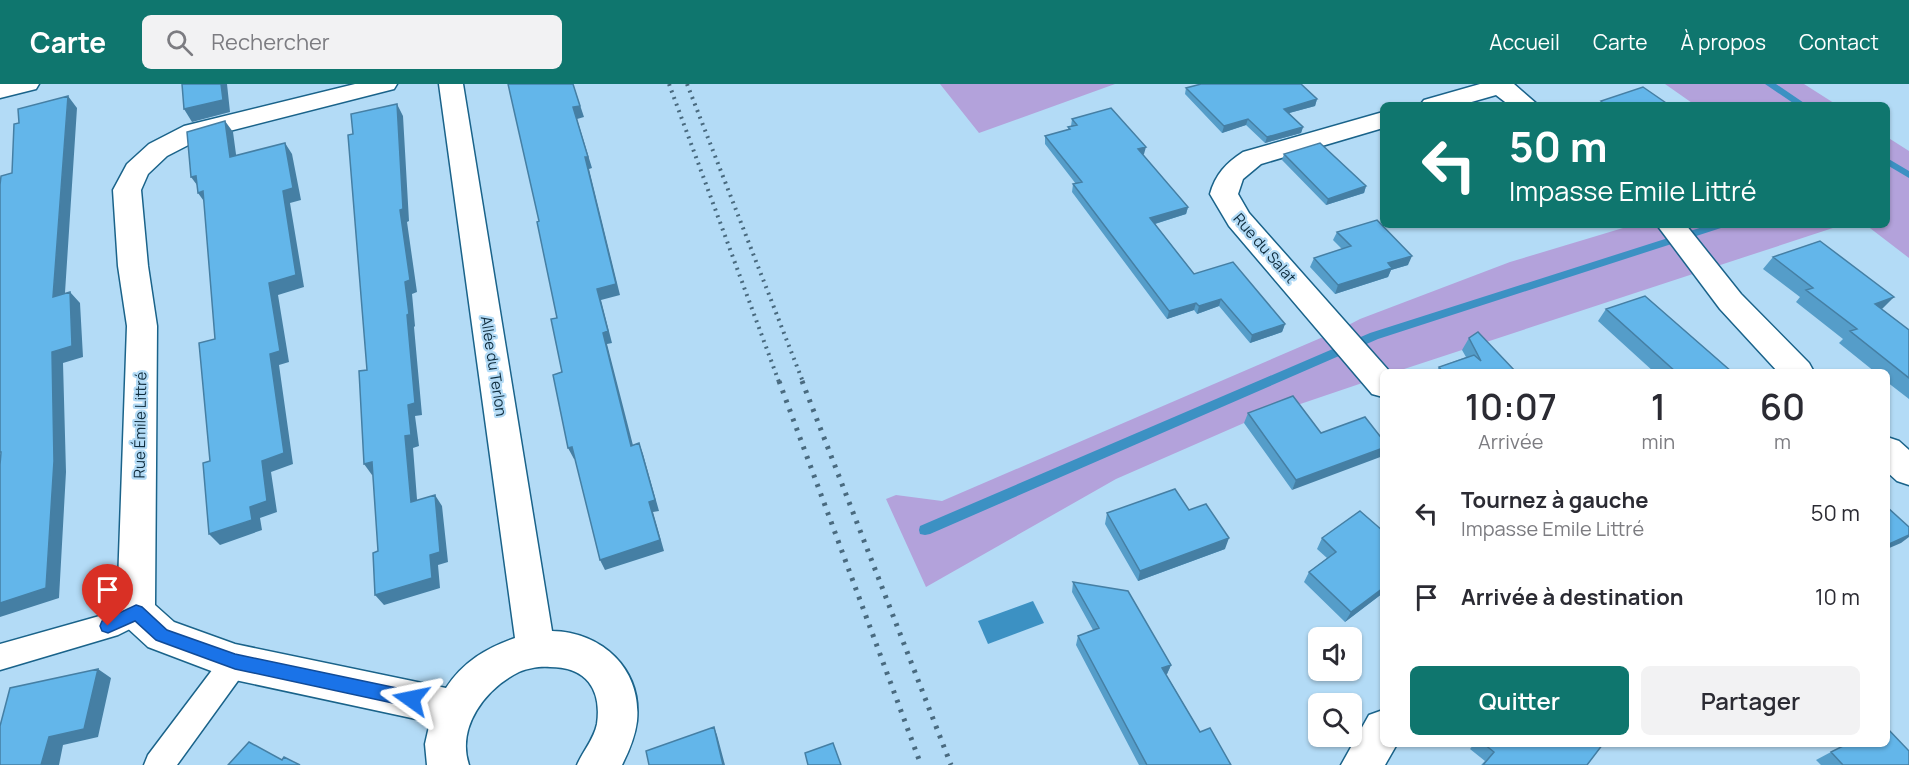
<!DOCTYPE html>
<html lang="fr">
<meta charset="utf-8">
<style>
:root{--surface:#fff;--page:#f2f2f3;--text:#2b2b33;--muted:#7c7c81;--accent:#0f766e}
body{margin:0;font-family:Manrope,sans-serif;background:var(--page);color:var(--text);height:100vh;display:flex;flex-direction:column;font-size:22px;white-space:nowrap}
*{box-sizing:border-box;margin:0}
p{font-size:20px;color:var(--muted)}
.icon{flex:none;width:33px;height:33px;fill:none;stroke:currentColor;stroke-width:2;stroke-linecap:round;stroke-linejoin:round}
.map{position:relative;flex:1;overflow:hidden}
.sheet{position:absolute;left:1380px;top:285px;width:510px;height:378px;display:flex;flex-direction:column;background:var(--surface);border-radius:9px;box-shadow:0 2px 4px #0004}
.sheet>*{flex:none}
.guide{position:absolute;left:1380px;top:18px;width:510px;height:126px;border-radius:9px;box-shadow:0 2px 4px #0004;background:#0f766e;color:#fff;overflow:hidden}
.controls{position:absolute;left:1308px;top:543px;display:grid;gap:12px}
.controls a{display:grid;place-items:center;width:54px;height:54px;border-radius:9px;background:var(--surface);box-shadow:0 2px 4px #0004;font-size:30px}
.pin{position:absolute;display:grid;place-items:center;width:51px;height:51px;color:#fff;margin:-62px -26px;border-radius:50% 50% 50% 0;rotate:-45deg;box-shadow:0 0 6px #0007}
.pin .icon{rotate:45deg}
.me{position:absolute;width:66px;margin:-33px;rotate:282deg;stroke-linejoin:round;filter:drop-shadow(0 0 4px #0008)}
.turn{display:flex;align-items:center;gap:21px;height:126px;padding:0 30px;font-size:27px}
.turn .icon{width:78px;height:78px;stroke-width:2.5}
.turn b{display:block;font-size:42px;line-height:51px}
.eta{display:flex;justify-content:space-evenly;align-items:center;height:102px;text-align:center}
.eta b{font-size:36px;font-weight:600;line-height:42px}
.cta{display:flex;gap:12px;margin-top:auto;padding:12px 30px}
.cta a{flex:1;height:69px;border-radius:9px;background:var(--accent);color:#fff;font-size:24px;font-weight:600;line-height:69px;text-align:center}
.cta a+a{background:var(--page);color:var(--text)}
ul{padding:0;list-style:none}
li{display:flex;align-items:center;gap:18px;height:84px;padding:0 30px}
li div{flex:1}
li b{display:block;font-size:22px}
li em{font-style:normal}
header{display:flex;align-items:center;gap:36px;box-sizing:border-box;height:84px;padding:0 30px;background:var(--accent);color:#fff}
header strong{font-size:28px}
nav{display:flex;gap:33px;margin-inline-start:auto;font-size:21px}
.search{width:420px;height:54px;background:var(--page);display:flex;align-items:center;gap:15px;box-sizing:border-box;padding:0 21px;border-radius:9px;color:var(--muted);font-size:22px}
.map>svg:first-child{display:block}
.green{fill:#b3a2db}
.water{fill:#3c91c3}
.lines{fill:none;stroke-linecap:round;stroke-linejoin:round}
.stream{fill:#3c91c3;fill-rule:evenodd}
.lane-casing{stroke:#1a638a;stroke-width:3}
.street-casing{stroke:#1a638a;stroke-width:3}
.lane{fill:#fff;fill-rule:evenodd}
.street{fill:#fff;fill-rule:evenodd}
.rail-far1{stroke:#496a7f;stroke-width:4;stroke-dasharray:2 5;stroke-linecap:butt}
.rail{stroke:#496a7f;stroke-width:5;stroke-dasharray:3 7;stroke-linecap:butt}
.wall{fill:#559dc9}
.shaded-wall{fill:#457fa4}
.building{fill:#63b6ea;stroke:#457fa4;stroke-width:1.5}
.route{fill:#1a73e8;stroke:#114b97;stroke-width:1.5}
.labels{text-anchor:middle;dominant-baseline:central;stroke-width:4.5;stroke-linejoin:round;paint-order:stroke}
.street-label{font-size:15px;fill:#0f2c3d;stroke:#b3dbf6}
</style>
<header>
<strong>Carte</strong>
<div class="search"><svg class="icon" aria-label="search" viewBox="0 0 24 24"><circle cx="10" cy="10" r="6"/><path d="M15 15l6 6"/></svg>Rechercher</div>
<nav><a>Accueil</a><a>Carte</a><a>À propos</a><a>Contact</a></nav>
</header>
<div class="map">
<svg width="1909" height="681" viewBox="0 0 1909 681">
<rect width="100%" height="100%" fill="#b3dbf6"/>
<path class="green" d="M 940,0 L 1115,0 L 979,49 Z
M 1665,0 L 1804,0 L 1837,21 L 1695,21 Z
M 1887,53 L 1909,67 L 1909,174 L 1866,141 L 1887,141 Z
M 1633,141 L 1842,141 L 1395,288 L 1383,288 L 1383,292 L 1244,339 L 1116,395 L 926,503 L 886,415 L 896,411 L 942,417 L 1337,247 L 1360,235 L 1510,178 Z"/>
<path class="water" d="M 1033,517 L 1044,539 L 988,560 L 978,537 Z"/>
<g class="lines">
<path class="stream" d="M 1765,0 L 1776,0 L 1807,21 L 1796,21 Z
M 1887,74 L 1909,87 L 1909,94 L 1887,81 Z
M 1709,141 L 1725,141 L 1724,143 L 1378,255 L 930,450 L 925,451 L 920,450 L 919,446 L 920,442 L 1370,249 Z"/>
<g class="lane-casing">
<path id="lane" d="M 136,516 L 146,519 L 150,528 L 146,537 L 118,551 L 0,586 L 0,560 L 103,531 Z
M 235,565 L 245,569 L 249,578 L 245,587 L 177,681 L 144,681 L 148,671 L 225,569 Z"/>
</g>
<g class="street-casing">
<path id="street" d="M 0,0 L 39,0 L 36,5 L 0,14 Z
M 355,0 L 397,0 L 394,5 L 202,54 L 167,72 L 148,90 L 141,106 L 148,182 L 157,242 L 155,521 L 174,538 L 235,560 L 446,604 C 463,578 486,564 515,554 L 439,0 L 463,0 L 552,547 C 602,548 642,585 637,637 C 635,653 629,667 622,681 L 577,681 C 583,667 594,655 597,640 C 602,605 586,583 550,583 C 541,582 528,584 519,588 C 486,604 456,643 469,681 L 427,681 L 425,660 L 430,638 L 235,596 L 148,563 L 123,540 L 117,528 L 127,242 L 118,182 L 113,106 L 127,80 L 149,60 L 184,42 Z
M 1480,0 L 1514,0 L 1538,21 L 1509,21 L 1496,11 L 1461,21 L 1420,21 L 1424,16 Z
M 1383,28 L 1383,44 L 1261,80 L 1243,95 L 1238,110 L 1249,129 L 1390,288 L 1383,288 L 1383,313 L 1372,310 L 1229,142 L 1210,110 C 1215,91 1226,79 1243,68 Z
M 1657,141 L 1686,141 L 1741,210 L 1809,279 L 1814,288 L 1778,288 L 1720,225 Z
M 1887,353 L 1899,357 L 1909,366 L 1909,401 L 1897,397 L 1887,388 Z
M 1383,626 L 1383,660 L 1397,660 L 1385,681 L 1341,681 L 1369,631 Z"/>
</g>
<use href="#lane" class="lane"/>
<use href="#street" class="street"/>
<path class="rail-far1" d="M 669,0 L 779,298
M 687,0 L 803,298"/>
<path class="rail" d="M 779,297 L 921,681
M 802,297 L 951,681"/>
</g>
<path class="wall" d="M 1186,4 L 1317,15 L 1315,22 L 1289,29 L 1303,43 L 1301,49 L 1265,59 L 1246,41 L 1222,49 L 1185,10 Z
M 1601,17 L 1669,21 L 1599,21 Z
M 1072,35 L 1144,70 L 1143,71 L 1188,123 L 1186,130 L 1155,140 L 1194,190 L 1285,240 L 1282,248 L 1250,259 L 1219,222 L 1197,230 L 1194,226 L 1167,235 L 1072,108 L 1073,100 L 1076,100 L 1045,60 L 1045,52 L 1068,46 L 1068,43 L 1071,42 Z
M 1284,70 L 1366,102 L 1364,109 L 1326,121 L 1282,76 Z
M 1337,148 L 1408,181 L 1391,186 L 1388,193 L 1335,210 L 1310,183 L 1314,174 L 1342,165 L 1333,156 Z
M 1773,173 L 1883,224 L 1882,225 L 1909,246 L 1909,315 L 1887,298 L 1887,288 L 1875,288 L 1839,259 L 1843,255 L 1796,218 L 1800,213 L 1763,185 Z
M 1606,225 L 1732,288 L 1654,288 L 1598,237 Z
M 1469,254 L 1516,288 L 1436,288 L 1439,283 L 1466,273 L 1462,266 Z
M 1248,329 L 1321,349 L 1292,406 L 1244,339 Z
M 1189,426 L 1225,465 L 1138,497 L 1105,440 L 1107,429 Z
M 1383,447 L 1383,509 L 1345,538 L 1304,498 L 1309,488 L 1327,474 L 1317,465 L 1322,454 Z
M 1073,498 L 1171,581 L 1167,590 L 1166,590 L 1200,648 L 1231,681 L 1139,681 L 1076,561 L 1078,552 L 1093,546 L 1072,508 Z
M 1474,660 L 1603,660 L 1587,681 L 1481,681 L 1485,677 L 1470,665 Z
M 1831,668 L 1909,681 L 1821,681 L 1816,676 Z"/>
<path class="shaded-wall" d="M 221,0 L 227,0 L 230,28 L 192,38 L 184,25 Z
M 573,0 L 584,33 L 577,35 L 592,84 L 589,85 L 620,211 L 601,216 L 612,259 L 607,260 L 636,373 L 631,362 L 603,249 L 573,23 Z
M 68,12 L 77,24 L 64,224 L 53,213 Z
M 1317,15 L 1315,22 L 1282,31 L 1284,25 Z
M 397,20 L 403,32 L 409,137 L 407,138 L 417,208 L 412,210 L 415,242 L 414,243 L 422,331 L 415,332 L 419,362 L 413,364 L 418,428 L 411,418 L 405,352 L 408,321 L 407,231 L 405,198 L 400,126 Z
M 1248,35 L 1246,41 L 1222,49 L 1224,42 Z
M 225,37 L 233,48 L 238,85 L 230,73 Z
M 1303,43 L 1301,49 L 1265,59 L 1267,53 Z
M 285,59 L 292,70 L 301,116 L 290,119 L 304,203 L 278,211 L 289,278 L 279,281 L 293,380 L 271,388 L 277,428 L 260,434 L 262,446 L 220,461 L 209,450 L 250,423 L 262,377 L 269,199 L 283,107 Z
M 1146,63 L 1144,70 L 1137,73 L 1138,65 Z
M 196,92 L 200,105 L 191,93 Z
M 1366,102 L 1364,109 L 1326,121 L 1328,115 Z
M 203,107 L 206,120 L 198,109 Z
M 1188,123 L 1186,130 L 1148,142 L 1150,134 Z
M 1412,172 L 1408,181 L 1391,186 L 1388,193 L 1335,210 L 1338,201 L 1388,179 Z
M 70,208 L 80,219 L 83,273 L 63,279 L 66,388 L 59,514 L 0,533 L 0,519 L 52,268 Z
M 1894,213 L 1883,224 L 1863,231 L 1875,220 Z
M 1221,215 L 1219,222 L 1197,230 L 1199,222 Z
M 1196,219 L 1194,226 L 1167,235 L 1169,227 Z
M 1285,240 L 1282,248 L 1250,259 L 1252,251 Z
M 639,359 L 643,370 L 659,427 L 653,428 L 664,467 L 605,486 L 600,476 L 649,418 Z
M 572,363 L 577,374 L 574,375 L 568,364 Z
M 1383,364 L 1383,372 L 1292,406 L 1296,396 Z
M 372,378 L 381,389 L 372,391 L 364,380 Z
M 435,411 L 442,422 L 448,478 L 438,481 L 440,504 L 384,521 L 375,511 L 430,471 Z
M 1909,451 L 1909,453 L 1901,459 L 1887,465 L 1887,461 Z
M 1229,454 L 1225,465 L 1138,497 L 1140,487 Z
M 1383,504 L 1383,509 L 1345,538 L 1351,528 Z
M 1171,581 L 1167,590 L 1159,593 L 1162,584 Z
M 98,585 L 111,594 L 98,653 L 63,661 L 59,681 L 41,681 L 49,653 Z
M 714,643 L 717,651 L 725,681 L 723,681 Z"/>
<path class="building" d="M 182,0 L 221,0 L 223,16 L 184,25 Z
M 508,0 L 573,0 L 580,22 L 573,23 L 588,73 L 585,73 L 616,200 L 597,205 L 608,247 L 603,249 L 631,362 L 639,359 L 655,416 L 649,418 L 660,456 L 600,476 L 572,363 L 568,364 L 553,291 L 562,288 L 551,235 L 557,234 L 537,138 L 539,137 Z
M 1201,0 L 1301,0 L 1317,15 L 1284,25 L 1303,43 L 1267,53 L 1248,35 L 1224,42 L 1186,4 Z
M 1643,3 L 1669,21 L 1606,21 L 1601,17 Z
M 68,12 L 53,213 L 70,208 L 72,262 L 52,268 L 54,377 L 46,504 L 0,519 L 0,381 L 1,368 L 0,368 L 0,101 L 1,92 L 12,89 L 14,40 L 19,39 L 18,25 Z
M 397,20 L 403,125 L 400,126 L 410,196 L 405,198 L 409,230 L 407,231 L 415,319 L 408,321 L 411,351 L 405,352 L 411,418 L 435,411 L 440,468 L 430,471 L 432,494 L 375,511 L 373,469 L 378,467 L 372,378 L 364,380 L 359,287 L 367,286 L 348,51 L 353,50 L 351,30 Z
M 1111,24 L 1146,63 L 1138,65 L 1188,123 L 1150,134 L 1194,190 L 1233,178 L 1285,240 L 1252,251 L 1221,215 L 1199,222 L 1196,219 L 1169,227 L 1073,100 L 1082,98 L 1045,52 L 1070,45 L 1068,43 L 1077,41 L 1072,35 Z
M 225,37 L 230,73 L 285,59 L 293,104 L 283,107 L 296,191 L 269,199 L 280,267 L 270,270 L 284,369 L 262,377 L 267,417 L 250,423 L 252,436 L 209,450 L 203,379 L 210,377 L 199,259 L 215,255 L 203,107 L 198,109 L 196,92 L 191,93 L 187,48 Z
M 1320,59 L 1366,102 L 1328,115 L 1284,70 Z
M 1377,136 L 1412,172 L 1388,179 L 1392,184 L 1338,201 L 1314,174 L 1351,162 L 1337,148 Z
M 1820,157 L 1894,213 L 1875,220 L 1909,246 L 1909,294 L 1850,247 L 1857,245 L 1806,206 L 1813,204 L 1773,173 Z
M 1645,212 L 1732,288 L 1676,288 L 1606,225 Z
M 1478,248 L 1516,288 L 1443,288 L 1439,283 L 1474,271 L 1481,277 L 1469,254 Z
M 1293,312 L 1321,349 L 1365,333 L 1383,356 L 1383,364 L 1296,396 L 1248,329 Z
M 1175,405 L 1189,426 L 1206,420 L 1229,454 L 1140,487 L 1107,429 Z
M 1887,423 L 1909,443 L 1909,451 L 1887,461 Z
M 1360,427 L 1383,447 L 1383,504 L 1351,528 L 1309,488 L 1336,468 L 1322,454 Z
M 1073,498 L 1128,507 L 1171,581 L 1162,584 L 1200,648 L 1210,644 L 1231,681 L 1147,681 L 1078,552 L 1099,544 Z
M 98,585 L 84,645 L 49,653 L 41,681 L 0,681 L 0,642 L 10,604 Z
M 714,643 L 723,681 L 649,681 L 646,667 Z
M 1887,644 L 1909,667 L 1909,681 L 1843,681 L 1831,668 L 1847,660 L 1887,660 Z
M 249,658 L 282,676 L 284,673 L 300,681 L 228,681 Z
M 833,659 L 841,681 L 808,681 L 805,669 Z
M 1484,660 L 1603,660 L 1587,681 L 1483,681 L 1494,668 Z"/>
<path class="route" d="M 136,521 L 142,523 L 167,546 L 235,570 L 411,607 L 416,610 L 419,615 L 416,621 L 411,623 L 235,585 L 156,556 L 135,537 L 108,549 L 102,547 L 100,542 L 102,537 Z"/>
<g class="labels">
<g class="street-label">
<text transform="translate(1265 164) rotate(49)">Rue du Salat</text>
<text transform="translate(494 282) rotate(81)">Allée du Terlon</text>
<text transform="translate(140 341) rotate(-89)">Rue Émile Littré</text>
</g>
</g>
</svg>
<div class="controls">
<a><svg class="icon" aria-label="sound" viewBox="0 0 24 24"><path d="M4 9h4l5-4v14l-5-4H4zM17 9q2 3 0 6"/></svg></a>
<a><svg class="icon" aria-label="search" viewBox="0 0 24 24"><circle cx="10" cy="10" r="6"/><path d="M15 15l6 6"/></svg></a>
</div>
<div class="pin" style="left:108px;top:542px;background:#d93025"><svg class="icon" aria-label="arrive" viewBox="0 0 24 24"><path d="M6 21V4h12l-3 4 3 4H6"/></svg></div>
<svg class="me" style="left:411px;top:615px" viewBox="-20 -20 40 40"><path d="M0-17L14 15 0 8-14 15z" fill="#1a73e8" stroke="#fff" stroke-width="4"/></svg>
<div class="guide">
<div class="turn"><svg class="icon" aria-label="left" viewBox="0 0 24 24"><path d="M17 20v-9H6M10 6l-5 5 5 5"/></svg><div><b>50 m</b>Impasse Emile Littré</div></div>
</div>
<section class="sheet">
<div class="eta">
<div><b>10:07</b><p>Arrivée</p></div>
<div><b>1</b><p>min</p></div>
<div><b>60</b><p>m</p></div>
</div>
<ul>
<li><svg class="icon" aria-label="left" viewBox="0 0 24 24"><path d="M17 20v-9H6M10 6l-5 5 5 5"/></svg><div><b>Tournez à gauche</b><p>Impasse Emile Littré</p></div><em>50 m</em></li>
<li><svg class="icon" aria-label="arrive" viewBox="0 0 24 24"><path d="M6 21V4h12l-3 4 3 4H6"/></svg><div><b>Arrivée à destination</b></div><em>10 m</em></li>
</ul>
<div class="cta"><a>Quitter</a><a>Partager</a></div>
</section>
</div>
